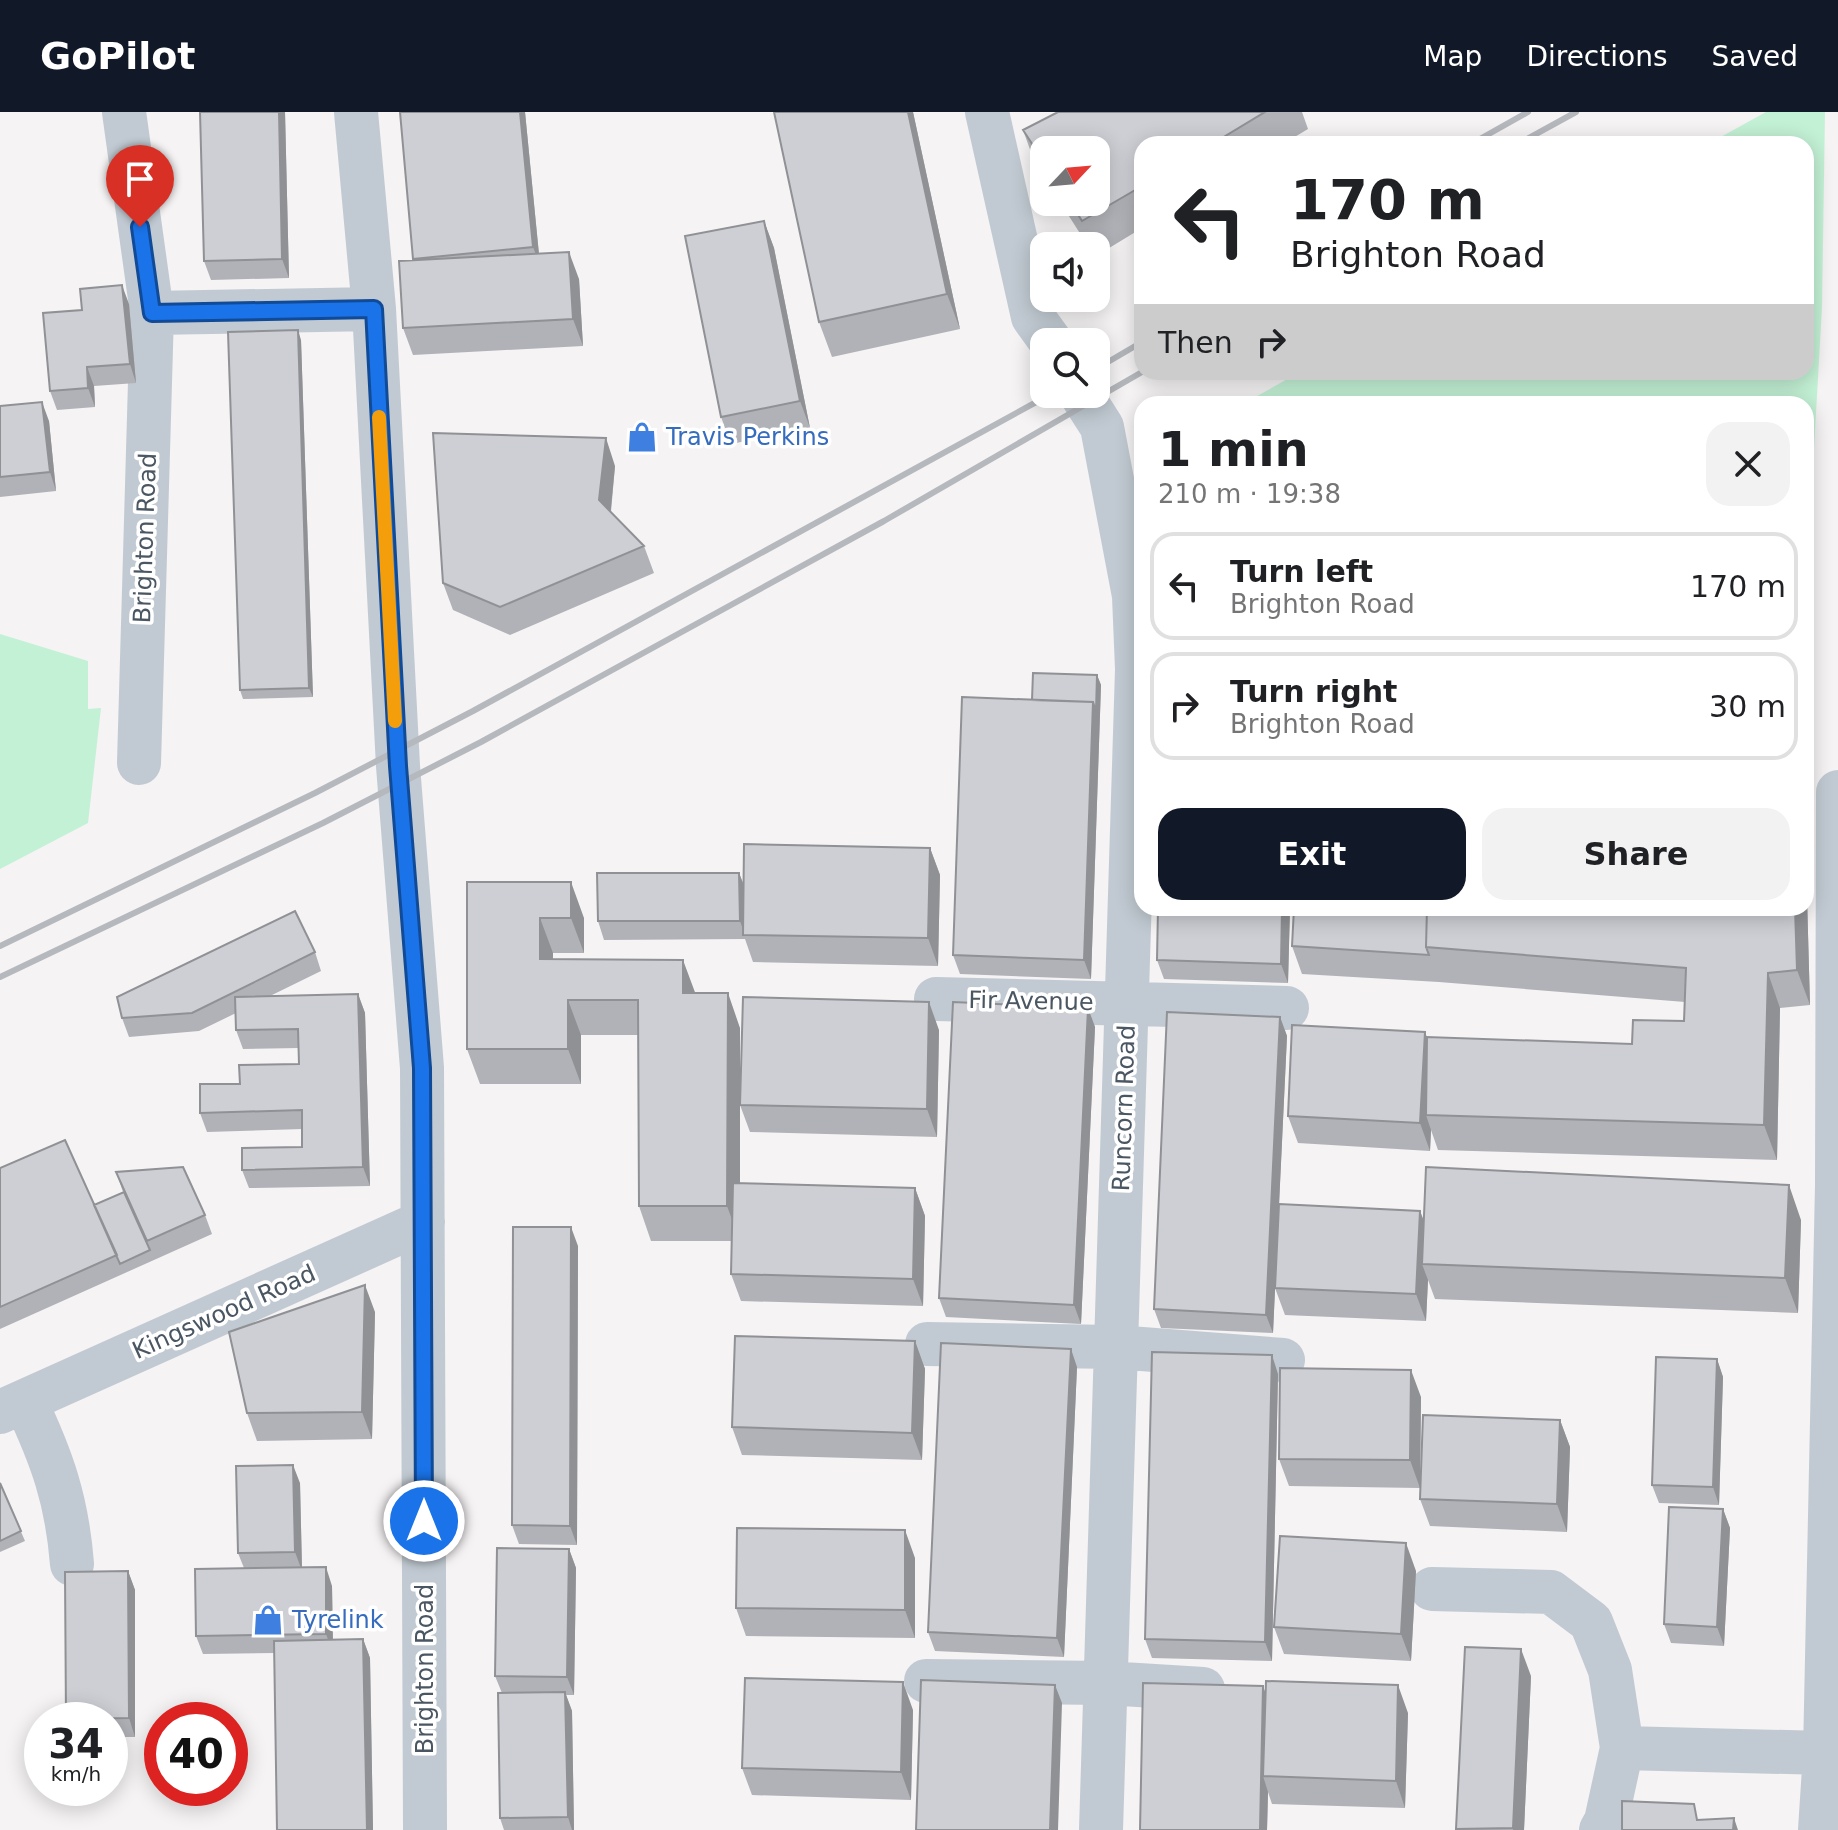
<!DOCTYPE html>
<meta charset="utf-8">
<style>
:root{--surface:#fff;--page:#f2f2f2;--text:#202124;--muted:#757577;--line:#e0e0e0;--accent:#111827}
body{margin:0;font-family:"DejaVu Sans",sans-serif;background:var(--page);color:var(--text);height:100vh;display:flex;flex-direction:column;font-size:30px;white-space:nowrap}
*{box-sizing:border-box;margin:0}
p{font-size:26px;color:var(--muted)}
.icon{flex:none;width:44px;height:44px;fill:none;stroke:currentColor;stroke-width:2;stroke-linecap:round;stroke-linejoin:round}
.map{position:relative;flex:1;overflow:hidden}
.details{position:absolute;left:1134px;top:284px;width:680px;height:520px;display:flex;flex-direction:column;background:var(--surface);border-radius:24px;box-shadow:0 4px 20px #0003}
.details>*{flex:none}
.top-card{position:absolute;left:1134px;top:24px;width:680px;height:244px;border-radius:24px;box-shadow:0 4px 20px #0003;background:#fff;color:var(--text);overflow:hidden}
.needle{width:52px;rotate:64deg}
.controls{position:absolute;left:1030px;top:24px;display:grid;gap:16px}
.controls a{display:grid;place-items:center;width:80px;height:80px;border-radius:16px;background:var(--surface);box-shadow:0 4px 20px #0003;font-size:40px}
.speed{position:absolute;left:24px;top:1590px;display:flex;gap:16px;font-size:40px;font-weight:700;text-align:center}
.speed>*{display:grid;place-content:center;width:104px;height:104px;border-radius:50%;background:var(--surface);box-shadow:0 4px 20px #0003;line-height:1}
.speed small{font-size:20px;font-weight:400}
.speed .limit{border:12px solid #d22;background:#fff;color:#111}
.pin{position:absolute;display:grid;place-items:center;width:68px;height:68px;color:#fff;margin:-82px -34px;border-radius:50% 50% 50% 0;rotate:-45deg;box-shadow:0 0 8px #0007}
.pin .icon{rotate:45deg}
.me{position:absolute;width:88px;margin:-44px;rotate:0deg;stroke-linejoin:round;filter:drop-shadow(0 0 6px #0008)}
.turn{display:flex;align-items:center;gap:28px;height:168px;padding:0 24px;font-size:36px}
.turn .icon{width:104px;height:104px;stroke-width:2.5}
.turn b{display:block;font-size:56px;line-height:68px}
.then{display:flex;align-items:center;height:76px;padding:0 24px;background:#0003;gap:16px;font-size:30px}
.round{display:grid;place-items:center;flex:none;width:84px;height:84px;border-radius:24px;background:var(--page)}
.headline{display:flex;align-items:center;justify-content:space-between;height:136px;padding:0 24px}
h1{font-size:48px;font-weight:800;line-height:60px}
.cta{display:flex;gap:16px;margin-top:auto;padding:16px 24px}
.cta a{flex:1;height:92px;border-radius:24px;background:var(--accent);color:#fff;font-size:32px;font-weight:800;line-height:92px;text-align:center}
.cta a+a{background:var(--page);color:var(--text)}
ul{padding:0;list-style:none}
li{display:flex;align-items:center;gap:24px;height:108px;margin:0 16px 12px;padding:0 8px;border:4px solid var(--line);border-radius:24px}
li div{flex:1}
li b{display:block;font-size:30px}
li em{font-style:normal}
header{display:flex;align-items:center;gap:48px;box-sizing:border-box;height:112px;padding:0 40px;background:var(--accent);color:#fff}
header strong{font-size:38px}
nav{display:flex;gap:44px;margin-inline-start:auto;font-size:28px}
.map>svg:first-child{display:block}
.green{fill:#c3f1d5}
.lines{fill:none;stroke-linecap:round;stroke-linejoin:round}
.minor{stroke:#c1cad2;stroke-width:44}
.rail{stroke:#b5b8bd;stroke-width:6}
.wall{fill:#b0b2b7}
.shaded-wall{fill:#909195}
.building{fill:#cdcfd5;stroke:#909195;stroke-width:2}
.route-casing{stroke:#114b97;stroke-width:20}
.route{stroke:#1a73e8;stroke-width:14}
.slow{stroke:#f59e0b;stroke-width:14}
.labels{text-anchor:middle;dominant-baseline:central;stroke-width:7;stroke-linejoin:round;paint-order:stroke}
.shop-label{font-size:24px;fill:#366cbe;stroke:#fff;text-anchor:start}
.street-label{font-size:24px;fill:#4a5661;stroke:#fff}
</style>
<header>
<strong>GoPilot</strong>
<nav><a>Map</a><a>Directions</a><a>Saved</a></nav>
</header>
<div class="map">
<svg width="1838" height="1718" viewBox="0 0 1838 1718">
<rect width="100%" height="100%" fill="#f5f3f3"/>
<path class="green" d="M 1766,0 L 1825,0 L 1822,195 L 1806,478 L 1806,292 L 1243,292 L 1300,260 L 1806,260 L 1806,32 L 1708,32 Z
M 0,522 L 88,549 L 88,597 L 101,596 L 88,711 L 0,757 Z"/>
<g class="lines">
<path class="minor" d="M 124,0 L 152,201 L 139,651
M 356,0 L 374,197 L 398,654 L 422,956 L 425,1718
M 987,0 L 1033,205 L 1051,230
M 152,201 L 374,197
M 1081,282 L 1102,315 L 1134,484 L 1137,557 L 1101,1718
M 936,887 L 1287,896
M 927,1232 L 1116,1235 L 1283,1248
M 25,1289 C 52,1346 67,1388 72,1452
M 0,1300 L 423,1110
M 1432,1477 L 1551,1480 L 1591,1510 L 1610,1558 L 1622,1636 L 1606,1709 L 1601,1718
M 926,1569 L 1106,1571 L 1203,1577
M 1622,1636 L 1825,1641
M 1820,1718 L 1825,1641 L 1837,1073 L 1838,680"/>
<path class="rail" d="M 1471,32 L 1528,0
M 1518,32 L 1576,0
M 1096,257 L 1142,230
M 0,834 L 315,681 L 473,599 L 1051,282
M 0,865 L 323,711 L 481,630 L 884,409 L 1142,260"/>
</g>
<path class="wall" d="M 285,0 L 289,166 L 211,168 L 204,149 Z
M 400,0 L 525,0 L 539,142 L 579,167 L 583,234 L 413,243 L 403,216 L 414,148 Z
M 913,0 L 960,217 L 832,245 L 819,210 Z
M 1058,0 L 1302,0 L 1308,17 L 1283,32 L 1142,32 L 1142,116 L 1096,144 L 1096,134 L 1088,134 L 1060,90 L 1096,90 L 1044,38 L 1044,66 L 1036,54 L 1023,18 Z
M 764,109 L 774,136 L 810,316 L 731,332 L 721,305 Z
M 129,192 L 136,271 L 94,274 L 95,295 L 57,298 L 50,279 L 82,198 Z
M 301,228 L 313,585 L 243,587 L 240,578 Z
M 0,294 L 49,309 L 56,379 L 0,385 Z
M 615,354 L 611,400 L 644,434 L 654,461 L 510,523 L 453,498 L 443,471 Z
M 1097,563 L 1101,573 L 1091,867 L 960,862 L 953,843 L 1032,588 Z
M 930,736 L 940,763 L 938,854 L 753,850 L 745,827 L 604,828 L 598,809 L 739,761 L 744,773 Z
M 1806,749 L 1810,893 L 1780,896 L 1777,1048 L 1438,1038 L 1431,1018 L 1430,1039 L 1298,1031 L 1288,1004 L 1425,920 L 1427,927 L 1632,932 L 1684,909 L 1685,890 L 1439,870 L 1302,862 L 1292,834 L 1806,796 Z
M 467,770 L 584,806 L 584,841 L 553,841 L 553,847 L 695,881 L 740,916 L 740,1072 L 915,1076 L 925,1104 L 923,1194 L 741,1189 L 731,1162 L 732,1129 L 651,1129 L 639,1094 L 638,923 L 581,923 L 581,972 L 480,972 L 467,937 Z
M 1158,796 L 1290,796 L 1288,871 L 1164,867 L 1157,848 Z
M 315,840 L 321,859 L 270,884 L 358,882 L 365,901 L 370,1074 L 249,1076 L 242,1058 L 302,1035 L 302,1017 L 207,1020 L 200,1001 L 240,972 L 299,952 L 299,936 L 243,937 L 236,918 L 236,901 L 199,919 L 129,925 L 122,906 Z
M 1088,896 L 1095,915 L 1081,1212 L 946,1205 L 939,1186 Z
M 1280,905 L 1287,924 L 1279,1092 L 1420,1099 L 1424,1109 L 1801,1108 L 1798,1201 L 1435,1187 L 1428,1168 L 1426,1209 L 1285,1203 L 1275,1176 L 1277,1130 L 1273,1221 L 1161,1216 L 1154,1197 Z
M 939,918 L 937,1025 L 750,1020 L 740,993 Z
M 0,1056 L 94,1093 L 123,1080 L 116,1060 L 205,1103 L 212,1122 L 0,1217 Z
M 578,1134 L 577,1433 L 519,1432 L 512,1413 Z
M 375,1200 L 372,1327 L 257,1329 L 247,1301 Z
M 915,1229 L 925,1257 L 922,1348 L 742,1343 L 732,1315 Z
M 1717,1247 L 1723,1265 L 1719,1393 L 1659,1391 L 1652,1373 Z
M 1077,1255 L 1064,1545 L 935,1539 L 928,1520 Z
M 1278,1262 L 1272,1549 L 1152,1546 L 1145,1527 Z
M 1421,1285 L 1420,1376 L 1289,1374 L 1279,1347 Z
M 1560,1308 L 1570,1335 L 1567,1420 L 1430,1414 L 1420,1387 Z
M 0,1371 L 25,1429 L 0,1440 Z
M 300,1371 L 302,1455 L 332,1474 L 333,1528 L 363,1527 L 370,1546 L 373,1718 L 277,1718 L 274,1541 L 203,1542 L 196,1524 L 244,1456 L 238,1441 Z
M 1723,1397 L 1730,1416 L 1724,1534 L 1671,1531 L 1664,1512 Z
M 569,1437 L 576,1456 L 574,1583 L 566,1583 L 572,1599 L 574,1718 L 504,1718 L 500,1706 L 502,1581 L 495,1564 Z
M 915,1446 L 915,1526 L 746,1524 L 736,1496 Z
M 128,1459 L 135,1478 L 135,1625 L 110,1625 L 110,1608 L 66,1608 L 66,1607 Z
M 1416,1459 L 1411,1549 L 1284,1542 L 1274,1515 Z
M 1531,1564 L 1524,1718 L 1457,1718 L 1456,1717 Z
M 913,1598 L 911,1688 L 752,1683 L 742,1656 Z
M 1408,1601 L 1405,1696 L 1272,1692 L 1268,1680 L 1267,1718 L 1140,1718 Z"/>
<path class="shaded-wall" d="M 279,0 L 285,0 L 289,166 L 282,147 Z
M 520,0 L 525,0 L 540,153 L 533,135 Z
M 908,0 L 913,0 L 960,217 L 947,182 Z
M 764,109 L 774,136 L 810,316 L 800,289 Z
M 569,140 L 579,167 L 583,234 L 573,207 Z
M 122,173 L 129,192 L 136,271 L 130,252 Z
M 298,218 L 301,228 L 313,585 L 309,576 Z
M 87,255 L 94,274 L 95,295 L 88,276 Z
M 42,290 L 49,309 L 56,379 L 50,360 Z
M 606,326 L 615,354 L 609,416 L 599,388 Z
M 1097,563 L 1101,573 L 1091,867 L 1084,848 L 1093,590 Z
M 930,736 L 940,763 L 938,854 L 928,826 Z
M 1806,749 L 1810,893 L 1797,858 L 1795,796 L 1806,796 Z
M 739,761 L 746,779 L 745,823 L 740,809 Z
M 571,770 L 584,806 L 584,841 L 571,806 Z
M 1282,796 L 1290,796 L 1288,871 L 1281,852 Z
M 540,806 L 553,841 L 552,883 L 540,847 Z
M 683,848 L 696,883 L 683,881 Z
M 1768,861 L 1780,896 L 1777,1048 L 1764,1013 Z
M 728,881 L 740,916 L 740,1129 L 727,1094 Z
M 358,882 L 365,901 L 370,1074 L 363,1055 Z
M 568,888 L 581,923 L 581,972 L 568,937 Z
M 929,890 L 939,918 L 937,1025 L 927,997 Z
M 1088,896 L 1095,915 L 1081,1212 L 1074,1193 Z
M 1280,905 L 1287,924 L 1273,1221 L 1266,1203 Z
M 1425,920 L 1435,948 L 1426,1003 L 1431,1018 L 1430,1039 L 1420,1011 Z
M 1789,1073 L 1801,1108 L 1798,1201 L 1785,1166 Z
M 915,1076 L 925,1104 L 923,1194 L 913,1167 Z
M 1420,1099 L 1430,1126 L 1422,1152 L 1428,1168 L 1426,1209 L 1416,1182 Z
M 571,1115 L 578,1134 L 577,1433 L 570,1414 Z
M 365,1173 L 375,1200 L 372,1327 L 362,1300 Z
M 915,1229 L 925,1257 L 922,1348 L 912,1321 Z
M 1071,1237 L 1077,1255 L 1064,1545 L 1057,1526 Z
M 1272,1243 L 1278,1262 L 1272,1549 L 1265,1530 Z
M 1717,1247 L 1723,1265 L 1719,1393 L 1713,1375 Z
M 1411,1258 L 1421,1285 L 1420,1376 L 1410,1348 Z
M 1560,1308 L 1570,1335 L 1567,1420 L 1557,1392 Z
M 293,1353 L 300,1371 L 302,1459 L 295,1440 Z
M 1723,1397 L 1730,1416 L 1724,1534 L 1717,1515 Z
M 905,1418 L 915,1446 L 915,1526 L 905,1498 Z
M 1406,1431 L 1416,1459 L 1411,1549 L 1401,1522 Z
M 569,1437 L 576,1456 L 574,1583 L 567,1565 Z
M 326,1455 L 332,1474 L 333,1541 L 326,1522 Z
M 128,1459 L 135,1478 L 135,1625 L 129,1606 Z
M 363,1527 L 370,1546 L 373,1718 L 367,1718 Z
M 1521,1537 L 1531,1564 L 1524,1718 L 1513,1718 Z
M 903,1570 L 913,1598 L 911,1688 L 901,1660 Z
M 1055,1573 L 1062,1591 L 1058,1718 L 1050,1718 Z
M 1398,1573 L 1408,1601 L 1405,1696 L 1396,1669 Z
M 1263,1574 L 1270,1593 L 1263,1664 L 1268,1680 L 1267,1718 L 1260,1718 Z
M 565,1580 L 572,1599 L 574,1718 L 572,1718 L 568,1705 Z
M 1734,1706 L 1738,1718 L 1733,1718 Z"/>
<path class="building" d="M 200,0 L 279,0 L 282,147 L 204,149 Z
M 400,0 L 520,0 L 533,135 L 413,147 Z
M 774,0 L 908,0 L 947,182 L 819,210 Z
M 1058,0 L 1265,0 L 1212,32 L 1142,32 L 1142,74 L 1082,109 L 1070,90 L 1096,90 L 1096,38 L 1044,38 L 1044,50 L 1023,18 Z
M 764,109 L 800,289 L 721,305 L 685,124 Z
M 569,140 L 573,207 L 403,216 L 399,149 Z
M 122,173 L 130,252 L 87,255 L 88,276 L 50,279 L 43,201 L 82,198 L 80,177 Z
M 298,218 L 309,576 L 240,578 L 228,220 Z
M 42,290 L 50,360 L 0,365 L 0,294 Z
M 433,321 L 606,326 L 599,388 L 644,434 L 500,495 L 443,471 Z
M 1033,561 L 1097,563 L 1096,599 L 1093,590 L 1032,588 Z
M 962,585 L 1093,590 L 1084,848 L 953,843 Z
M 744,732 L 930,736 L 928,826 L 743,823 Z
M 597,761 L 739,761 L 740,809 L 598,809 Z
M 467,770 L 571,770 L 571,806 L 540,806 L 540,847 L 683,848 L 683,881 L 728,881 L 727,1094 L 639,1094 L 638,888 L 568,888 L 568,937 L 467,937 Z
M 1158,796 L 1282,796 L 1281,852 L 1157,848 Z
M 1294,796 L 1427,796 L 1426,835 L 1429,843 L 1292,834 Z
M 1427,796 L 1795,796 L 1797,858 L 1768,861 L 1764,1013 L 1426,1003 L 1427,925 L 1632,932 L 1633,908 L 1684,909 L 1686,856 L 1426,835 Z
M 295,799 L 315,840 L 192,901 L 122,906 L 117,885 Z
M 358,882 L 363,1055 L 242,1058 L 242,1036 L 302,1035 L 302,998 L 200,1001 L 200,972 L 240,972 L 239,953 L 299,952 L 298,917 L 236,918 L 235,885 Z
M 743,885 L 929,890 L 927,997 L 740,993 Z
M 953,890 L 1088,896 L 1074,1193 L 939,1186 Z
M 1167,900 L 1280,905 L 1266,1203 L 1154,1197 Z
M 1292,913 L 1425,920 L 1420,1011 L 1288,1004 Z
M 65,1028 L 117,1143 L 0,1195 L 0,1056 Z
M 183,1055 L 205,1103 L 147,1129 L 116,1060 Z
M 1426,1055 L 1789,1073 L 1785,1166 L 1422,1152 Z
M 733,1071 L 915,1076 L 913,1167 L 731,1162 Z
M 124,1080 L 150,1138 L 120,1152 L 94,1093 Z
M 1279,1092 L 1420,1099 L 1416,1182 L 1275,1176 Z
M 513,1115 L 571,1115 L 570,1414 L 512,1413 Z
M 365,1173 L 362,1300 L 247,1301 L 229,1220 Z
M 735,1224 L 915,1229 L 912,1321 L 732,1315 Z
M 941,1231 L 1071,1237 L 1057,1526 L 928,1520 Z
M 1152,1240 L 1272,1243 L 1265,1530 L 1145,1527 Z
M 1656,1245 L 1717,1247 L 1713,1375 L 1652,1373 Z
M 1280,1256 L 1411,1258 L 1410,1348 L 1279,1347 Z
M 1423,1303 L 1560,1308 L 1557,1392 L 1420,1387 Z
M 293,1353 L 295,1440 L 238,1441 L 236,1354 Z
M 0,1371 L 21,1419 L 0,1429 Z
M 1669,1395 L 1723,1397 L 1717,1515 L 1664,1512 Z
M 737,1416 L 905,1418 L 905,1498 L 736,1496 Z
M 1280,1424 L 1406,1431 L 1401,1522 L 1274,1515 Z
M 497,1436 L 569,1437 L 567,1565 L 495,1564 Z
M 326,1455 L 326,1522 L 196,1524 L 195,1457 Z
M 128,1459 L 129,1606 L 66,1607 L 65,1460 Z
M 363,1527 L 367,1718 L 277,1718 L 274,1529 Z
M 1465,1535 L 1521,1537 L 1513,1716 L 1456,1717 Z
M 745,1566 L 903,1570 L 901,1660 L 742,1656 Z
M 921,1568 L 1055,1573 L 1050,1718 L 916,1718 Z
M 1266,1569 L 1398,1573 L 1396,1669 L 1263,1664 Z
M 1143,1571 L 1263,1574 L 1260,1718 L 1140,1718 Z
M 565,1580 L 568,1705 L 500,1706 L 498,1581 Z
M 1622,1689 L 1694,1692 L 1697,1708 L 1734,1706 L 1733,1718 L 1622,1718 Z"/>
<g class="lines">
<g class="route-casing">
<path id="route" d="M 140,115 L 152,201 L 374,197 L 398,654 L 422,956 L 424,1409"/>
</g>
<use href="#route" class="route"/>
<path class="slow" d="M 379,305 L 395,609"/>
</g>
<defs>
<g id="shop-bare" transform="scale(2.4)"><path d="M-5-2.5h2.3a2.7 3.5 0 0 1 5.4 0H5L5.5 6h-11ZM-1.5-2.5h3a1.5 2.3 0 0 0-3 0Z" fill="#3f7fe0" stroke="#fff" stroke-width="2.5" paint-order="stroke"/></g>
</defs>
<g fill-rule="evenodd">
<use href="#shop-bare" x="642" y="325"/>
<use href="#shop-bare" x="268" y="1508"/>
</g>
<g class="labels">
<g class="shop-label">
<text x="666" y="325">Travis Perkins</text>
<text x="292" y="1508">Tyrelink</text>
</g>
<g class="street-label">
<text transform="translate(145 426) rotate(-88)">Brighton Road</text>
<text transform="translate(1031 889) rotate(1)">Fir Avenue</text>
<text transform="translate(1124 996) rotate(-88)">Runcorn Road</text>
<text transform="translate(224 1200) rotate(-24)">Kingswood Road</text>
<text transform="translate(425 1557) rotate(-90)">Brighton Road</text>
</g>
</g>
</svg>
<div class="controls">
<a><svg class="needle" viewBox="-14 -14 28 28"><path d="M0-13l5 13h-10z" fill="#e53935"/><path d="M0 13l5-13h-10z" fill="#757577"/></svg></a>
<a><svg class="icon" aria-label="sound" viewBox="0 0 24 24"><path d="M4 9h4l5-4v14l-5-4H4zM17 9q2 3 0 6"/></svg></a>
<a><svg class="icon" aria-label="search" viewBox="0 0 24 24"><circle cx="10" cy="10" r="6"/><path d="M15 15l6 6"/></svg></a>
</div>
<div class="speed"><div>34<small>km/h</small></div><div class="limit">40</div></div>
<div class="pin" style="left:140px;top:115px;background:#d93025"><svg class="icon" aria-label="arrive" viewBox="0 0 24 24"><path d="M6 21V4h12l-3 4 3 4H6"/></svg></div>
<svg class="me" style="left:424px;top:1409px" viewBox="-20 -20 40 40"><circle r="17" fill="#1a73e8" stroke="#fff" stroke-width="3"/><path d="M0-11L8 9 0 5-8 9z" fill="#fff"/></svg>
<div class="top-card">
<div class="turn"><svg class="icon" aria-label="left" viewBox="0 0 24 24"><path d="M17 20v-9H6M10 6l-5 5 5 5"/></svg><div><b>170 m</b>Brighton Road</div></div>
<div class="then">Then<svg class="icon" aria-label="right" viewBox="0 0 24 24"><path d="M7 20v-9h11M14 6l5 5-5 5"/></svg></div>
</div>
<section class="details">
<div class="headline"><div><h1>1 min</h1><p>210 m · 19:38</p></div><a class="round"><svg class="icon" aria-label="close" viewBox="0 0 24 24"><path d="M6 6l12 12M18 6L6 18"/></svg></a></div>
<ul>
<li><svg class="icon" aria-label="left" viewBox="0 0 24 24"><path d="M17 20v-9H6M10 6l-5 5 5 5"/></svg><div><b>Turn left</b><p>Brighton Road</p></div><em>170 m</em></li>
<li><svg class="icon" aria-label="right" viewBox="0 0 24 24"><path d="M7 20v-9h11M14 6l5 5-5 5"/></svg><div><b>Turn right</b><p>Brighton Road</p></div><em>30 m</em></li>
</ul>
<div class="cta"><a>Exit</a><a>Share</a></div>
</section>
</div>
